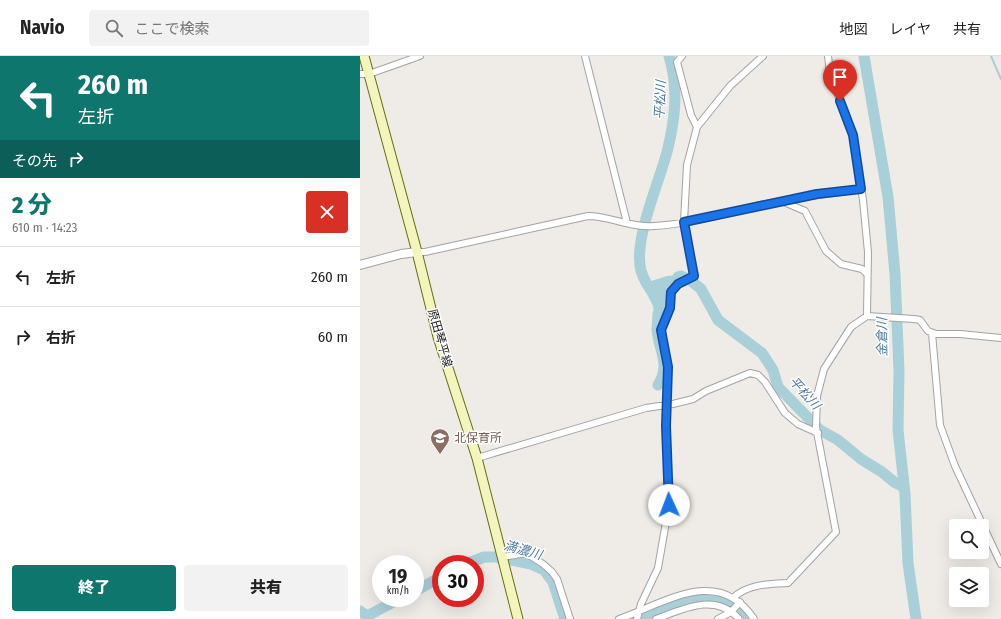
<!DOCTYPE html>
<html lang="ja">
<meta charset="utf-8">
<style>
:root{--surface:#fff;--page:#f2f2f2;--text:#222;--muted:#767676;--line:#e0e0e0;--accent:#0f766e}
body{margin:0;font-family:"Fira Sans Condensed","Noto Sans JP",sans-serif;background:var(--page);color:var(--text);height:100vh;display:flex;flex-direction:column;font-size:15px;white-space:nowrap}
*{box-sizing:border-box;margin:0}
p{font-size:13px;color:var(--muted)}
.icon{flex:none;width:22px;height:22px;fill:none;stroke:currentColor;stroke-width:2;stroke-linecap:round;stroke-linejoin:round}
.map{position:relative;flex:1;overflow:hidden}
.sheet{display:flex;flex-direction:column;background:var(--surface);width:360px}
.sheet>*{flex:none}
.banner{background:#0f766e;color:#fff;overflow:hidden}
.tools{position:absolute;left:589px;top:463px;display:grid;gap:8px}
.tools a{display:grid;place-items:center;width:40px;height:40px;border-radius:4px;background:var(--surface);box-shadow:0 4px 16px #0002;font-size:20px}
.speed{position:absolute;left:12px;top:499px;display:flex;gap:8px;font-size:20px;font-weight:700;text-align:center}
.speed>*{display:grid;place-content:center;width:52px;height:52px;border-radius:50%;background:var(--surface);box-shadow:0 4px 16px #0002;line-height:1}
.speed small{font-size:10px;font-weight:400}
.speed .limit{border:6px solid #d22;background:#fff;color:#111}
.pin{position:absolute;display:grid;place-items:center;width:34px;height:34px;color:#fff;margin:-41px -17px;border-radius:50% 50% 50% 0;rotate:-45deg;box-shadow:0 0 4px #0007}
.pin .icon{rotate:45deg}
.me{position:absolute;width:44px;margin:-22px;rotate:358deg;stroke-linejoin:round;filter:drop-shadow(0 0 3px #0008)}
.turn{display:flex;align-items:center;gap:14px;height:84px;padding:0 12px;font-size:18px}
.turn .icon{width:52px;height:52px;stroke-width:2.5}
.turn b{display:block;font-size:28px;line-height:34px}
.then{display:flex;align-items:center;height:38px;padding:0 12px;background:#0003;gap:8px;font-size:15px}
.round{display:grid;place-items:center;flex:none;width:42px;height:42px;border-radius:4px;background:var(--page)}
.summary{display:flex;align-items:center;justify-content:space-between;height:68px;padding:0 12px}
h1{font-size:24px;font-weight:800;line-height:30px;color:var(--accent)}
.action{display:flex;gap:8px;margin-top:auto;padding:8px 12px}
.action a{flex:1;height:46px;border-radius:4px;background:var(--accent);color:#fff;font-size:16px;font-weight:800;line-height:46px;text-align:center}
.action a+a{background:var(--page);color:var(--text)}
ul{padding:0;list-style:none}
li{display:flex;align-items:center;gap:12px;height:60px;padding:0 12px;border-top:1px solid var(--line)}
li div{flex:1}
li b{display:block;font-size:15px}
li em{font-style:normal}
header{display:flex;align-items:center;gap:24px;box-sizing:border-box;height:56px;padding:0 20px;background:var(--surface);border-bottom:1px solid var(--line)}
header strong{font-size:19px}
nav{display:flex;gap:22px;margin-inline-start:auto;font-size:14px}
.search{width:280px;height:36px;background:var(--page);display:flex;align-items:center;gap:10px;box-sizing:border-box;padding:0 14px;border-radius:4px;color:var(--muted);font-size:15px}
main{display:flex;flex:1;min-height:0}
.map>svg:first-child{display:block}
.water{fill:#a9cfd9}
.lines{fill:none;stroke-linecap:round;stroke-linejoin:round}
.stream{stroke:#a9cfd9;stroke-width:2}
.river{stroke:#a9cfd9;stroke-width:11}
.minor-casing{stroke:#a3a3a3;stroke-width:8}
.tertiary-casing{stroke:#a3a3a3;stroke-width:10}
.secondary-casing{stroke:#666e0e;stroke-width:11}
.minor{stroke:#fff;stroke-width:6}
.tertiary{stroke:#fff;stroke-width:8}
.secondary{stroke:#f3f4be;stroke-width:9}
.route-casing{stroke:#114b97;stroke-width:10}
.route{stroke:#1a73e8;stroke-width:7}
.labels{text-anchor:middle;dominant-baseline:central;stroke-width:3;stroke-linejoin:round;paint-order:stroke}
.street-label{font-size:12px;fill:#1f1f1f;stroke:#fff}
.education-label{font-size:12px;fill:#785e54;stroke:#fff;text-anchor:start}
.water-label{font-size:13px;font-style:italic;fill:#4f7aa0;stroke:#fff}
</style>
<header>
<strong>Navio</strong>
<div class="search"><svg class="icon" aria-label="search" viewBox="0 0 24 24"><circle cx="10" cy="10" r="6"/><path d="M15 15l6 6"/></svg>ここで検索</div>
<nav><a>地図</a><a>レイヤ</a><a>共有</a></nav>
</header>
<main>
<section class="sheet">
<div class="banner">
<div class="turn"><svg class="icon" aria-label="left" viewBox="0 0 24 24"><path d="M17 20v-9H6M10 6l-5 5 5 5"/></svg><div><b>260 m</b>左折</div></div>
<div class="then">その先<svg class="icon" aria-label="right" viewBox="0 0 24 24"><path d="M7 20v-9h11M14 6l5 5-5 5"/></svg></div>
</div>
<div class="summary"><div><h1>2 分</h1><p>610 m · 14:23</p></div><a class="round" style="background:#d93025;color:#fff"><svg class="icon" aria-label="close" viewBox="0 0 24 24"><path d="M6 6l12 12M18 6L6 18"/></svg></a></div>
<ul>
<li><svg class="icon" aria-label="left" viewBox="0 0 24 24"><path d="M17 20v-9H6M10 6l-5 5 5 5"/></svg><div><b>左折</b></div><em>260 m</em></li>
<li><svg class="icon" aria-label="right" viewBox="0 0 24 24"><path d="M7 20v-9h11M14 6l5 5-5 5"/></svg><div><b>右折</b></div><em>60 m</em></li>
</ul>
<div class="action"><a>終了</a><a>共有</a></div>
</section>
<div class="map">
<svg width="641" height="563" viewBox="0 0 641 563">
<rect width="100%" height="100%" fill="#efebe6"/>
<path class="water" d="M 330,218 L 330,220 L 314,228 L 307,256 L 298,273 L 296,272 L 293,250 L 282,228 L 307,220 Z"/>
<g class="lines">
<path class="stream" d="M 631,0 L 641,23"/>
<path class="river" d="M 504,0 L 528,141 L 535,218 L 539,315 L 538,374 L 545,438 L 548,507 L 556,563
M 318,221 L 321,220 L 330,224 L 341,233 L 358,264 L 402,297 L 413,314 L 418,331 L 460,374 L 478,384 L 501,403 L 522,416 L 534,426 L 544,431
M 294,238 C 288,231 284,224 281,215 C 273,184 299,127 307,96 C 315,64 319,33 309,0
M 298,329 C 311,309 299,295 297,274 C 297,269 298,263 298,258
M 106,508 L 124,501 L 136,501 L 171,508 L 184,514 L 193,526 L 205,563
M 55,535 L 81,521
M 0,555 L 7,560 L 41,542
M 277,563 C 317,549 354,524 388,563"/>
<g class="minor-casing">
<path id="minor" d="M 225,0 L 267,167
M 322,0 L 317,6 L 331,59 L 337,71
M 468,0 L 470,17 L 493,79 L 503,144 L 508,196 L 507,260
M 0,18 L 9,18 L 60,0
M 424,146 L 445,155 L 466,195 L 481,208 L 502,213 L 507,218
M 57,196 L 65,196 L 228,160 C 250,160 271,172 294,170 C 332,168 368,156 405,148 C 437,142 469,137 501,133
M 572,277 L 580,369 L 595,410 L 641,508
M 117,402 L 286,352 L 313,348 L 333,343 L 346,335 L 390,317 L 398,319 L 405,326 L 425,357 L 438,368 L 458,377
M 143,501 L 166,497 L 183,508 L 192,516 L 197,523 L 210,563
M 373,542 C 387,528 409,528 428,527 L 476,476 L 456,371 L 457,340 L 464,313 L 491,271 L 507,260 L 554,263 L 560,264 L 568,275 L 576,278 L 600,278 L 641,282
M 259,563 C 305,547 358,509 394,563
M 277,563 L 281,548 L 298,512 L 309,449 L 306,370 L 308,311 L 301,274 L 310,252 L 311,236 L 317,228 L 334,220 L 324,166 L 327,109 L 337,71 L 370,30 L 403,0
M 296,563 C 323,553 356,536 379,563
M 358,563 L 371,556 L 380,546"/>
</g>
<g class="tertiary-casing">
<path id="tertiary" d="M 0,209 L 41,198 L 57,196"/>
</g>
<g class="secondary-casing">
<path id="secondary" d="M 4,0 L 57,196 L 78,281 L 117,402 L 158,563"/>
</g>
<use href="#minor" class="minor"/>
<use href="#tertiary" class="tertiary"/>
<use href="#secondary" class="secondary"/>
</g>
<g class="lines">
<g class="route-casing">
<path id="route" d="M 309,449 L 306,370 L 308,311 L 301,274 L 310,252 L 311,236 L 318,228 L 334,220 L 324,166 L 457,138 L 501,133 L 493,79 L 480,45"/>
</g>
<use href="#route" class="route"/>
</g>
<defs>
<g id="school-pin" transform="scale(1)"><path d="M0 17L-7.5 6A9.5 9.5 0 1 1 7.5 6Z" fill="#8d6e63" stroke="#fff"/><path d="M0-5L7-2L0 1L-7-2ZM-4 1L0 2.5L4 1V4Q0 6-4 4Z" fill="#fff"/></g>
</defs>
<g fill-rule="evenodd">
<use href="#school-pin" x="80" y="382"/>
</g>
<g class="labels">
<g class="street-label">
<text transform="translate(80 282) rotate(74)">原田琴平線</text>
</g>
<g class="education-label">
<text x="94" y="382">北保育所</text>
</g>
<g class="water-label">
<text transform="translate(300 44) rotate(-87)">平松川</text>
<text transform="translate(522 281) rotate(-91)">金倉川</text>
<text transform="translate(445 337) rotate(48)">平松川</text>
<text transform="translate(163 494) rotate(16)">満濃川</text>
</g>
</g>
</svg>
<div class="tools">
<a><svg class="icon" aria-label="search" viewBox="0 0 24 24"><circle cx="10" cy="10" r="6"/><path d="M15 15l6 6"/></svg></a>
<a><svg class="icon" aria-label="layers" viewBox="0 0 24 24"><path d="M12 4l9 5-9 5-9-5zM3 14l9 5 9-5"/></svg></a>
</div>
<div class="speed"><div>19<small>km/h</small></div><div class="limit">30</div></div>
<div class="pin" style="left:480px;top:45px;background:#d93025"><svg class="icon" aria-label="arrive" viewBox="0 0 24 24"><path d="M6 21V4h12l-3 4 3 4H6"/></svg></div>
<svg class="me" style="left:309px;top:449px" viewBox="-20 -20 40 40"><circle r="19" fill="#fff"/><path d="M0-13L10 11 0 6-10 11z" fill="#1a73e8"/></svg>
</div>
</main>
